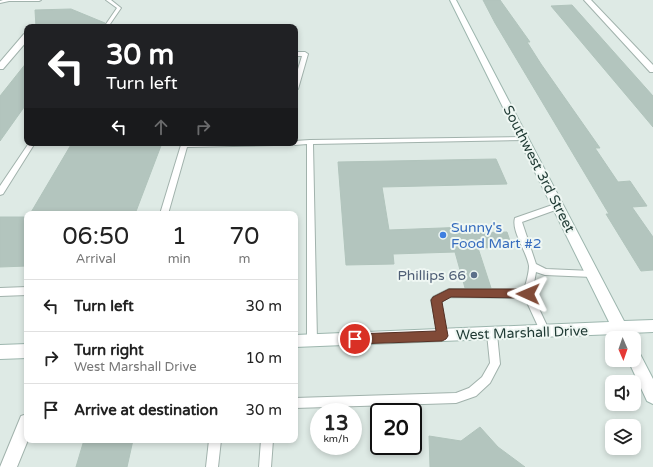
<!DOCTYPE html>
<style>
:root{--surface:#fff;--page:#f6f6f6;--text:#222;--muted:#767676;--line:#e0e0e0}
body{margin:0;font-family:"Varela Round",sans-serif;background:var(--page);color:var(--text);height:100vh;display:flex;flex-direction:column;font-size:15px;white-space:nowrap}
*{box-sizing:border-box;margin:0}
p{font-size:13px;color:var(--muted)}
.icon{flex:none;width:22px;height:22px;fill:none;stroke:currentColor;stroke-width:2;stroke-linecap:round;stroke-linejoin:round}
.map{position:relative;flex:1;overflow:hidden}
.panel{position:absolute;left:24px;top:211px;width:274px;height:232px;display:flex;flex-direction:column;background:var(--surface);border-radius:8px;box-shadow:0 2px 6px #0003}
.panel>*{flex:none}
.top-card{position:absolute;left:24px;top:24px;width:274px;height:122px;border-radius:8px;box-shadow:0 2px 6px #0003;background:#202124;color:#fff;overflow:hidden}
.needle{width:26px;rotate:178deg}
.buttons{position:absolute;left:605px;top:331px;display:grid;gap:8px}
.buttons a{display:grid;place-items:center;width:36px;height:36px;border-radius:8px;background:var(--surface);box-shadow:0 2px 6px #0003;font-size:20px}
.speed{position:absolute;left:310px;top:403px;display:flex;gap:8px;font-size:20px;font-weight:700;text-align:center}
.speed>*{display:grid;place-content:center;width:52px;height:52px;border-radius:50%;background:var(--surface);box-shadow:0 2px 6px #0003;line-height:1}
.speed small{font-size:10px;font-weight:400}
.speed .limit{border:2px solid #111;border-radius:6px;background:#fff;color:#111}
.pin{position:absolute;display:grid;place-items:center;width:34px;height:34px;color:#fff;margin:-17px;border:2px solid #fff;border-radius:50%;box-shadow:0 1px 4px #0007}
.me{position:absolute;width:44px;margin:-22px;rotate:271deg;stroke-linejoin:round;filter:drop-shadow(0 0 3px #0008)}
.turn{display:flex;align-items:center;gap:14px;height:84px;padding:0 16px;font-size:18px}
.turn .icon{width:52px;height:52px;stroke-width:2.5}
.turn b{display:block;font-size:28px;line-height:34px}
.lanes{display:flex;align-items:center;height:38px;padding:0 16px;background:#0003;justify-content:center;gap:20px;direction:ltr}
.lanes .off{opacity:.35}
.eta{display:flex;justify-content:space-evenly;align-items:center;height:68px;text-align:center}
.eta b{font-size:24px;font-weight:600;line-height:28px}
ul{padding:0;list-style:none}
li{display:flex;align-items:center;gap:12px;height:52px;padding:0 16px;border-top:1px solid var(--line)}
li div{flex:1}
li b{display:block;font-size:15px}
li em{font-style:normal}
.map>svg:first-child{display:block}
.building{fill:#b3c5be;stroke:#b1c4bc}
.lines{fill:none;stroke-linecap:round;stroke-linejoin:round}
.lane-casing{stroke:#a1b2ac;stroke-width:2}
.street-casing{stroke:#a1b2ac;stroke-width:2}
.secondary-casing{stroke:#9db6ae;stroke-width:2}
.lane{fill:#fff;fill-rule:evenodd}
.street{fill:#fff;fill-rule:evenodd}
.secondary{fill:#fff;fill-rule:evenodd}
.route{fill:#814a37;stroke:#543024}
.shop-dot{fill:#3f7fe0;stroke:#eff7f3;stroke-width:1.5}
.service-dot{fill:#5c6f8a;stroke:#eff7f3;stroke-width:1.5}
.labels{text-anchor:middle;dominant-baseline:central;stroke-width:4;stroke-linejoin:round;paint-order:stroke}
.street-label{font-size:14px;fill:#1f3a34;stroke:#eff7f3}
.shop-label{font-size:14px;fill:#366cbe;stroke:#eff7f3;text-anchor:start}
.service-label{font-size:14px;fill:#4e5e75;stroke:#eff7f3;text-anchor:end}
</style>
<div class="map">
<svg width="653" height="467" viewBox="0 0 653 467">
<rect width="100%" height="100%" fill="#deeae5"/>
<path class="building" d="M 483,0 L 500,0 L 530,42 L 527,42 L 541,64 L 600,148 L 595,148 L 618,182 L 630,181 L 647,206 L 632,207 L 653,237 L 653,270 L 641,271 L 606,214 L 609,214 L 495,23 Z
M 572,5 L 653,96 L 653,127 L 551,6 Z
M 71,9 L 105,23 L 103,27 L 36,27 L 35,10 Z
M 27,62 L 27,103 L 0,141 L 0,96 Z
M 72,143 L 162,143 L 135,214 L 30,214 Z
M 496,159 L 507,184 L 382,187 L 389,230 L 468,227 L 470,233 L 507,232 L 512,247 L 478,248 L 491,288 L 465,288 L 455,252 L 393,254 L 394,264 L 346,265 L 338,162 Z
M 0,217 L 27,217 L 27,266 L 0,267 Z
M 480,427 L 498,447 L 525,467 L 430,467 L 429,436 L 461,441 Z
M 84,440 L 133,440 L 127,467 L 76,467 Z"/>
<g class="lines">
<g class="lane-casing">
<path id="lane" d="M 3,0 L 41,0 L 39,1 L 9,1 L 0,3 L 0,1 Z
M 106,0 L 111,0 L 121,8 L 108,27 L 104,27 L 117,8 Z
M 295,52 L 305,52 L 308,54 L 298,89 L 295,91 L 295,79 L 302,56 L 295,56 Z
M 523,137 L 526,139 L 525,140 L 313,144 L 317,341 L 315,344 L 312,345 L 309,344 L 307,341 L 307,144 L 295,145 L 292,143 L 295,143 L 295,141 L 310,140 Z
M 29,143 L 35,143 L 3,194 L 0,195 L 0,186 Z
M 184,143 L 277,143 L 274,145 L 187,147 L 168,214 L 160,214 L 181,145 Z
M 558,203 L 562,206 L 561,208 L 522,222 L 536,264 L 546,269 L 592,271 L 595,272 L 596,274 L 595,276 L 592,277 L 545,275 L 536,272 L 532,294 L 550,332 L 548,335 L 545,336 L 542,335 L 525,298 L 450,297 L 441,302 L 447,336 L 445,339 L 442,340 L 439,339 L 431,300 L 433,297 L 449,289 L 524,290 C 526,283 529,273 529,266 C 527,252 511,231 515,218 Z
M 27,287 L 27,295 L 0,296 L 0,288 Z
M 492,330 L 495,331 L 497,334 L 500,364 L 490,383 L 476,396 L 456,403 L 295,408 L 295,398 L 456,393 L 469,388 L 482,377 L 490,363 L 487,334 L 489,331 Z
M 209,440 L 221,440 L 218,467 L 206,467 Z
M 261,440 L 273,440 L 271,467 L 259,467 Z"/>
</g>
<g class="street-casing">
<path id="street" d="M 584,0 L 591,0 L 653,65 L 653,72 L 650,72 Z
M 24,34 L 27,34 L 27,41 L 3,69 L 0,69 L 0,62 Z
M 27,414 L 28,440 L 17,467 L 0,467 L 21,416 Z"/>
</g>
<g class="secondary-casing">
<path id="secondary" d="M 450,0 L 456,0 L 624,321 L 653,320 L 653,332 L 630,333 L 632,338 L 618,338 L 616,334 L 295,347 L 295,335 L 609,322 Z
M 27,344 L 27,358 L 0,359 L 0,345 Z
M 634,350 L 639,352 L 653,379 L 653,404 L 647,401 L 628,360 L 634,360 Z"/>
</g>
<use href="#lane" class="lane"/>
<use href="#street" class="street"/>
<use href="#secondary" class="secondary"/>
</g>
<path class="route" d="M 449,289 L 528,289 L 532,291 L 533,294 L 532,297 L 528,298 L 451,297 L 442,302 L 448,336 L 446,339 L 442,341 L 355,344 L 352,343 L 350,339 L 352,336 L 355,334 L 436,331 L 431,300 L 433,297 Z"/>
<circle class="shop-dot" cx="443" cy="235" r="4"/>
<circle class="service-dot" cx="474" cy="275" r="4"/>
<g class="labels">
<g class="street-label">
<text transform="translate(539 169) rotate(63)">Southwest 3rd Street</text>
<text transform="translate(522 333) rotate(-2)">West Marshall Drive</text>
</g>
<g class="shop-label">
<text x="451" y="227">Sunny's<tspan x="451" dy="16">Food Mart #2</tspan></text>
</g>
<g class="service-label">
<text x="466" y="275">Phillips 66</text>
</g>
</g>
</svg>
<div class="buttons">
<a><svg class="needle" viewBox="-14 -14 28 28"><path d="M0-13l5 13h-10z" fill="#e53935"/><path d="M0 13l5-13h-10z" fill="#767676"/></svg></a>
<a><svg class="icon" aria-label="sound" viewBox="0 0 24 24"><path d="M4 9h4l5-4v14l-5-4H4zM17 9q2 3 0 6"/></svg></a>
<a><svg class="icon" aria-label="layers" viewBox="0 0 24 24"><path d="M12 4l9 5-9 5-9-5zM3 14l9 5 9-5"/></svg></a>
</div>
<div class="speed"><div>13<small>km/h</small></div><div class="limit">20</div></div>
<div class="pin" style="left:355px;top:339px;background:#d93025"><svg class="icon" aria-label="arrive" viewBox="0 0 24 24"><path d="M6 21V4h12l-3 4 3 4H6"/></svg></div>
<svg class="me" style="left:528px;top:294px" viewBox="-20 -20 40 40"><path d="M0-17L14 15 0 8-14 15z" fill="#814a37" stroke="#fff" stroke-width="4"/></svg>
<div class="top-card">
<div class="turn"><svg class="icon" aria-label="left" viewBox="0 0 24 24"><path d="M17 20v-9H6M10 6l-5 5 5 5"/></svg><div><b>30 m</b>Turn left</div></div>
<div class="lanes"><svg class="icon" aria-label="left" viewBox="0 0 24 24"><path d="M17 20v-9H6M10 6l-5 5 5 5"/></svg><svg class="icon off" aria-label="ahead" viewBox="0 0 24 24"><path d="M12 20V5M6 11l6-6 6 6"/></svg><svg class="icon off" aria-label="right" viewBox="0 0 24 24"><path d="M7 20v-9h11M14 6l5 5-5 5"/></svg></div>
</div>
<section class="panel">
<div class="eta">
<div><b>06:50</b><p>Arrival</p></div>
<div><b>1</b><p>min</p></div>
<div><b>70</b><p>m</p></div>
</div>
<ul>
<li><svg class="icon" aria-label="left" viewBox="0 0 24 24"><path d="M17 20v-9H6M10 6l-5 5 5 5"/></svg><div><b>Turn left</b></div><em>30 m</em></li>
<li><svg class="icon" aria-label="right" viewBox="0 0 24 24"><path d="M7 20v-9h11M14 6l5 5-5 5"/></svg><div><b>Turn right</b><p>West Marshall Drive</p></div><em>10 m</em></li>
<li><svg class="icon" aria-label="arrive" viewBox="0 0 24 24"><path d="M6 21V4h12l-3 4 3 4H6"/></svg><div><b>Arrive at destination</b></div><em>30 m</em></li>
</ul>
</section>
</div>
